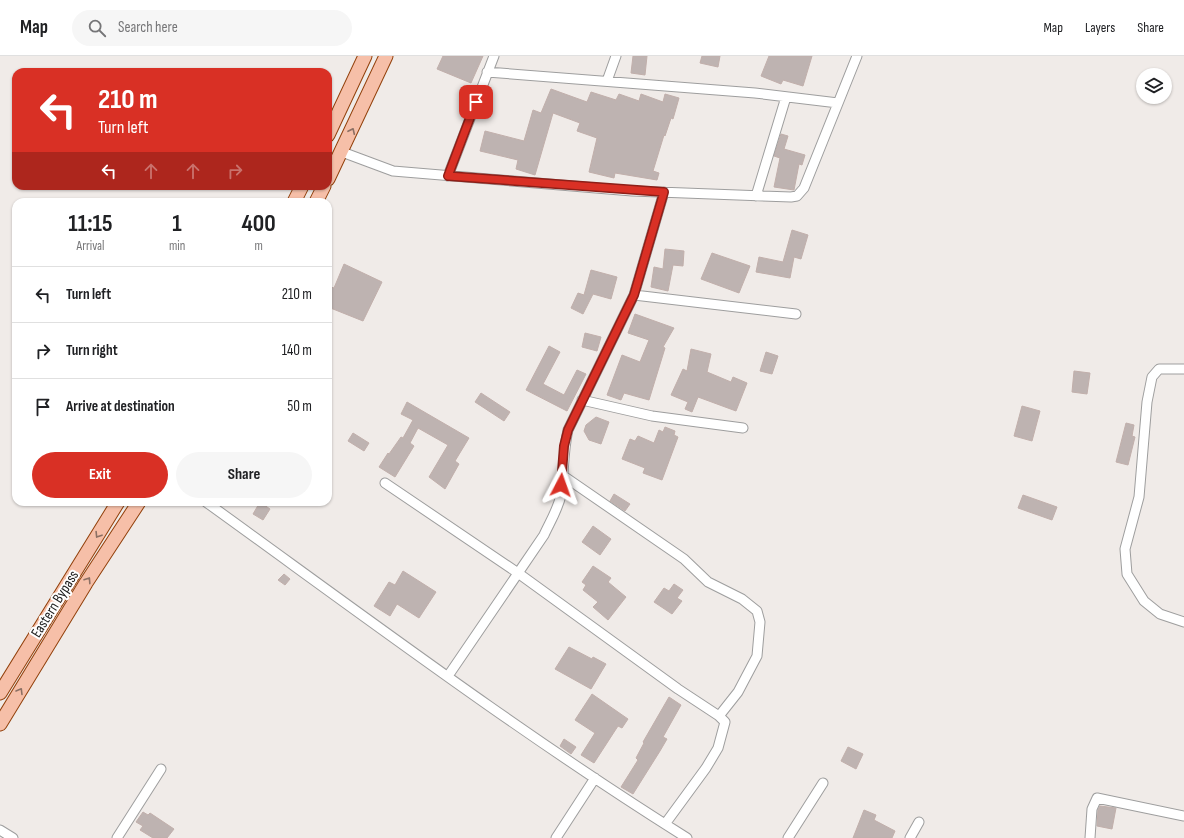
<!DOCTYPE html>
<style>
:root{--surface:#fff;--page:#f6f6f6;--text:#202124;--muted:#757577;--line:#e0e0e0;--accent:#d93025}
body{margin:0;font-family:"Sofia Sans Condensed",sans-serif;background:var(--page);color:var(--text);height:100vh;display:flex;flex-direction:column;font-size:15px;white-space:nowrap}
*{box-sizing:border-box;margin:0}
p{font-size:13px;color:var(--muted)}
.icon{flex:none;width:22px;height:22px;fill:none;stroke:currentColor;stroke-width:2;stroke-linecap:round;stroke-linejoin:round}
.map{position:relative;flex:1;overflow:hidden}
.sheet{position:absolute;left:12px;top:142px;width:320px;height:308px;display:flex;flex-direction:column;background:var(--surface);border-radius:12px;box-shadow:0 1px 3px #0004}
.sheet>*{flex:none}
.guide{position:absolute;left:12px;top:12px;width:320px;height:122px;border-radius:12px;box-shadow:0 1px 3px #0004;background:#d93025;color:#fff;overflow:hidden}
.fabs{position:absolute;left:1136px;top:12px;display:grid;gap:8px}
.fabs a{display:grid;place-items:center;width:36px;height:36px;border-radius:50%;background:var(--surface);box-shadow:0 1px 3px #0004;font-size:20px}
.pin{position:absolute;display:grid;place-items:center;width:34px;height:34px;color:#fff;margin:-17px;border-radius:8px;box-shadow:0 2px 6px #0006}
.me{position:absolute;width:44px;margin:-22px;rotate:4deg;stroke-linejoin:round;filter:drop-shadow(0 0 3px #0008)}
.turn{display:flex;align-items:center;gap:14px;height:84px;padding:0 20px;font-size:18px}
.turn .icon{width:52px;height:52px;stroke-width:2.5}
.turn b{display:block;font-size:28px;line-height:34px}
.lanes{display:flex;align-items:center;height:38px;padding:0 20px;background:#0003;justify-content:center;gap:20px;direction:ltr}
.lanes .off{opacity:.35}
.eta{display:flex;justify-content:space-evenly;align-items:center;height:68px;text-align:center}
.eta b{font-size:24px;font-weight:700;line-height:28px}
.button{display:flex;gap:8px;margin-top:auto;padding:8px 20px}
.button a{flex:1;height:46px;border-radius:24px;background:var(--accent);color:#fff;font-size:16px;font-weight:700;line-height:46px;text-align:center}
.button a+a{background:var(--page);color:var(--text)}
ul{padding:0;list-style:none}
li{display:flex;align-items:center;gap:12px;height:56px;padding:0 20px;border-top:1px solid var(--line)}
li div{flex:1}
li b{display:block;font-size:15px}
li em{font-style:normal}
header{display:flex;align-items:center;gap:24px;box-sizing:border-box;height:56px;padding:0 20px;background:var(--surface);border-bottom:1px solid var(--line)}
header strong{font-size:19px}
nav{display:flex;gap:22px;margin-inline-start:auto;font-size:14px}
.search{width:280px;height:36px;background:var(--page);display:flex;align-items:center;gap:10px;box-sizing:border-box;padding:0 14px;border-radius:22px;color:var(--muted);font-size:15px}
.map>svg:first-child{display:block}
.building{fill:#beb3b1;stroke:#c1afab}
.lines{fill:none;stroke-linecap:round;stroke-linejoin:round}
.street-casing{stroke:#9e9e9e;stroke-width:11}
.primary-casing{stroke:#92400b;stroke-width:15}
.street{stroke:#fff;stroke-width:9}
.primary{stroke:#f6bfa8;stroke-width:13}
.oneway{stroke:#8c7064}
.route-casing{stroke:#8d1f18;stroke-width:10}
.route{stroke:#d93025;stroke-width:7}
.labels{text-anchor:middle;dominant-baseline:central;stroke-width:4;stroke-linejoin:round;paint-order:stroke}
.street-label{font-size:15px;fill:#212121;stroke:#fff}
</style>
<header>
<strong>Map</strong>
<div class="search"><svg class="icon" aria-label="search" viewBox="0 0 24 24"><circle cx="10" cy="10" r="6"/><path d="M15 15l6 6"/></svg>Search here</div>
<nav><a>Map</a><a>Layers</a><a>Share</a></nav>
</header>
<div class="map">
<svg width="1184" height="782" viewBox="0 0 1184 782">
<rect width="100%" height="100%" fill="#f0ebe8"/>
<path class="building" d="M 443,0 L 483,0 L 471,27 L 437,13 Z
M 633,0 L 647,0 L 645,19 L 631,17 Z
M 702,0 L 720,0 L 718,11 L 700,7 Z
M 769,0 L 812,0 L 803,30 L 783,24 L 781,28 L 761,20 Z
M 551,33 L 587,46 L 591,36 L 616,44 L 619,38 L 639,45 L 641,38 L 663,46 L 665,38 L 679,42 L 673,63 L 671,62 L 665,80 L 664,79 L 653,115 L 659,117 L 657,124 L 615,117 L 614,122 L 589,116 L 597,82 L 577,75 L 580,67 L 553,57 L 535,119 L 516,113 L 518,104 L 480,95 L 485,75 L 524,85 L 533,54 L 541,57 Z
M 781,78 L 788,80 L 784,93 L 805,99 L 802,109 L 799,108 L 794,134 L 774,131 L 780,102 L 774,100 Z
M 792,174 L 808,179 L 801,203 L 794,201 L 790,222 L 756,216 L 759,201 L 783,206 Z
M 665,193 L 684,195 L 683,210 L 673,209 L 668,235 L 651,231 L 654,211 L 663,213 Z
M 712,197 L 750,210 L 739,237 L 701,223 Z
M 344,208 L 382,226 L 363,265 L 328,251 L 328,238 L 331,231 L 334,232 Z
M 591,214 L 617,221 L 611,243 L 593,238 L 583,258 L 571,252 L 578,237 L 584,239 Z
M 635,258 L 674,272 L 663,291 L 665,292 L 649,344 L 624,337 L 621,344 L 607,339 L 622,299 L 640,306 L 649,284 L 628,277 Z
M 585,277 L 601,281 L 597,295 L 582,291 Z
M 549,290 L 560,296 L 543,328 L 564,339 L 577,314 L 586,318 L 567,355 L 526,334 Z
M 691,293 L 711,298 L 707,316 L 731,326 L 733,321 L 747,327 L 736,355 L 698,341 L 692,356 L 685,353 L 688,346 L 671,339 L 683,313 L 687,315 Z
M 766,296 L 778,300 L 772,318 L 760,315 Z
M 1074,315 L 1090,317 L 1087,338 L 1072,336 Z
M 481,337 L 510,356 L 504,365 L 475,346 Z
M 407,346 L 469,382 L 455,405 L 459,408 L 445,433 L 429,421 L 448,389 L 418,372 L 410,387 L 414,390 L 395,421 L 379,411 L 388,397 L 389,398 L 401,381 L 403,382 L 413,364 L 401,358 Z
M 1022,350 L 1040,355 L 1032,385 L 1014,380 Z
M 596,361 L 609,366 L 601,388 L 589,384 L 584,375 L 586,369 Z
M 1126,367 L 1134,369 L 1132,380 L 1135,381 L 1128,409 L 1116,406 Z
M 665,371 L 675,375 L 674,379 L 678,381 L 662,424 L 643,417 L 645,412 L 622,403 L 630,383 L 635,385 L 638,380 L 654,387 L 659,374 L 663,376 Z
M 353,377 L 369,387 L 364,395 L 348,385 Z
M 614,438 L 630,448 L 625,455 L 610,445 Z
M 1023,439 L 1057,451 L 1052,464 L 1018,452 Z
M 260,446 L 270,453 L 263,464 L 253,458 Z
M 593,470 L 611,483 L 600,499 L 582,486 Z
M 593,510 L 611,522 L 608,526 L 626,541 L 608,564 L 593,551 L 598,546 L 583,534 L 586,529 L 582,526 Z
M 403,515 L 436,536 L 419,562 L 397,548 L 390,560 L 374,550 L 389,526 L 395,529 Z
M 284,518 L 290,523 L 285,529 L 278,524 Z
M 674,528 L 683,534 L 677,542 L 682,545 L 672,558 L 654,546 L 664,532 L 669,535 Z
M 569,591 L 592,603 L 593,601 L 606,608 L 591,633 L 555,613 Z
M 592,638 L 628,663 L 622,672 L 618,670 L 594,707 L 581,699 L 595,677 L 575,664 Z
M 669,641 L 681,649 L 663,681 L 667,683 L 660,695 L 633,738 L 621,731 L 638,704 L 636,702 L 644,687 L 643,686 Z
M 564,683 L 576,691 L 571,698 L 560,690 Z
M 848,691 L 863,698 L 856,713 L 841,705 Z
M 1100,750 L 1116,752 L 1112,773 L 1097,770 L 1098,754 Z
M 864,754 L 876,759 L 874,764 L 895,775 L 892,782 L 853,782 Z
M 143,756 L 148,759 L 150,757 L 174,773 L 167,782 L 153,782 L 140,774 L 143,770 L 136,766 Z"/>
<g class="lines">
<g class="street-casing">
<path id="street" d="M 487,16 L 755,37 L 838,47
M 607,25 L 616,0
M 342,96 L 393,115 L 632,135 L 791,141 L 797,140 L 804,132 L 857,0
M 448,120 L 494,0
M 756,140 L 786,41
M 634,239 L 796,258
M 1184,313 L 1159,313 L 1152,321 L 1147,346 L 1139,441 L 1125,493 L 1127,518 L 1144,545 L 1160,558 L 1184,566
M 582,344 L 652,360 L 743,372
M 562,419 L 684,503 L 708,526 L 742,543 L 757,555 L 760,566 L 757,600 L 738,636 L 719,660
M 385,427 L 518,517 L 678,633 L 719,660 L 725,666 L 718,692 L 706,712 L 665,768
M 206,446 C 364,560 521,678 687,782
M 448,620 L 544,479 C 550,466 558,453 561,439 C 564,417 563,395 568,374 L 634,239 L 664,136
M 0,774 L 13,782
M 117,782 L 161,713
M 556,782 L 595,722
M 788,782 L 823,727
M 910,782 L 919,766
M 1090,782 L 1092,753 L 1097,742 L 1184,760"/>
</g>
<g class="primary-casing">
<path id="primary" d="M 328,79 L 365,0
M 328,123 L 386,0
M 294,146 L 302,130
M 316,146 L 324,130
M 0,637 L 118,446
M 0,668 L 86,527 L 139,446"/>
</g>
<use href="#street" class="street"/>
<use href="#primary" class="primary"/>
</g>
<defs><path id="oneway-chevron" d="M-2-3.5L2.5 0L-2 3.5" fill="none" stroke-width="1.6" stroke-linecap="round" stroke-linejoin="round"/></defs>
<g class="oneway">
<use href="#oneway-chevron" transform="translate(352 75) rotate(-65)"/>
<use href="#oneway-chevron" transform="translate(98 479) rotate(122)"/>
<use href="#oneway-chevron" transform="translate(88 524) rotate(-57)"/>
<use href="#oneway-chevron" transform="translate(20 635) rotate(-59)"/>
</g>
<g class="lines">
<g class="route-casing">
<path id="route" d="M 476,46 L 448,120 L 664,136 L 634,239 L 568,374 L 564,390 L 561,429"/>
</g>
<use href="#route" class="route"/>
</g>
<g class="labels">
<g class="street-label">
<text transform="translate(55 548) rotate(-58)">Eastern Bypass</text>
</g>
</g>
</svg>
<div class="fabs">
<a><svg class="icon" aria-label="layers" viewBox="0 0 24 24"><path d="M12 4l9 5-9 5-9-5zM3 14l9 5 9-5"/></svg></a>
</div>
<div class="pin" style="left:476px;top:46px;background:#d93025"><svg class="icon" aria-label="arrive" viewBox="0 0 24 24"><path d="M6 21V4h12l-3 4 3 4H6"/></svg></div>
<svg class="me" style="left:561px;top:429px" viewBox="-20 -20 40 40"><path d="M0-17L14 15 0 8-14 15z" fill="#d93025" stroke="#fff" stroke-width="4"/></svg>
<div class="guide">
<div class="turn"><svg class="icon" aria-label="left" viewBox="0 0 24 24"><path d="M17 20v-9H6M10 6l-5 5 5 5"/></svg><div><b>210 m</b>Turn left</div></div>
<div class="lanes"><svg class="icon" aria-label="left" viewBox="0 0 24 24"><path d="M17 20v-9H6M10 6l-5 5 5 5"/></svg><svg class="icon off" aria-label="ahead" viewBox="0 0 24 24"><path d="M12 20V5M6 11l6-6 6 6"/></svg><svg class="icon off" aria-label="ahead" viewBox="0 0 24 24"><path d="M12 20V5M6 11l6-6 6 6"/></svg><svg class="icon off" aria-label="right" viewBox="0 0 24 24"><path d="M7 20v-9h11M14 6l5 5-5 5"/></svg></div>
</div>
<section class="sheet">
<div class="eta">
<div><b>11:15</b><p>Arrival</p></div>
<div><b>1</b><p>min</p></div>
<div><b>400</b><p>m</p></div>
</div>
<ul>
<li><svg class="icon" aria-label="left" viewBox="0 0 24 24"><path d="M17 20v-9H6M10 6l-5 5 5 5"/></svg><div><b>Turn left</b></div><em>210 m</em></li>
<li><svg class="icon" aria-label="right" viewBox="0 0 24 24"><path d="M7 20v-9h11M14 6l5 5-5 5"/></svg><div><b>Turn right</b></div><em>140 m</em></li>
<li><svg class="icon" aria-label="arrive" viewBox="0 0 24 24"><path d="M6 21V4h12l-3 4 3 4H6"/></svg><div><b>Arrive at destination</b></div><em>50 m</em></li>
</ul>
<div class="button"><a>Exit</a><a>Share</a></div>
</section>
</div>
